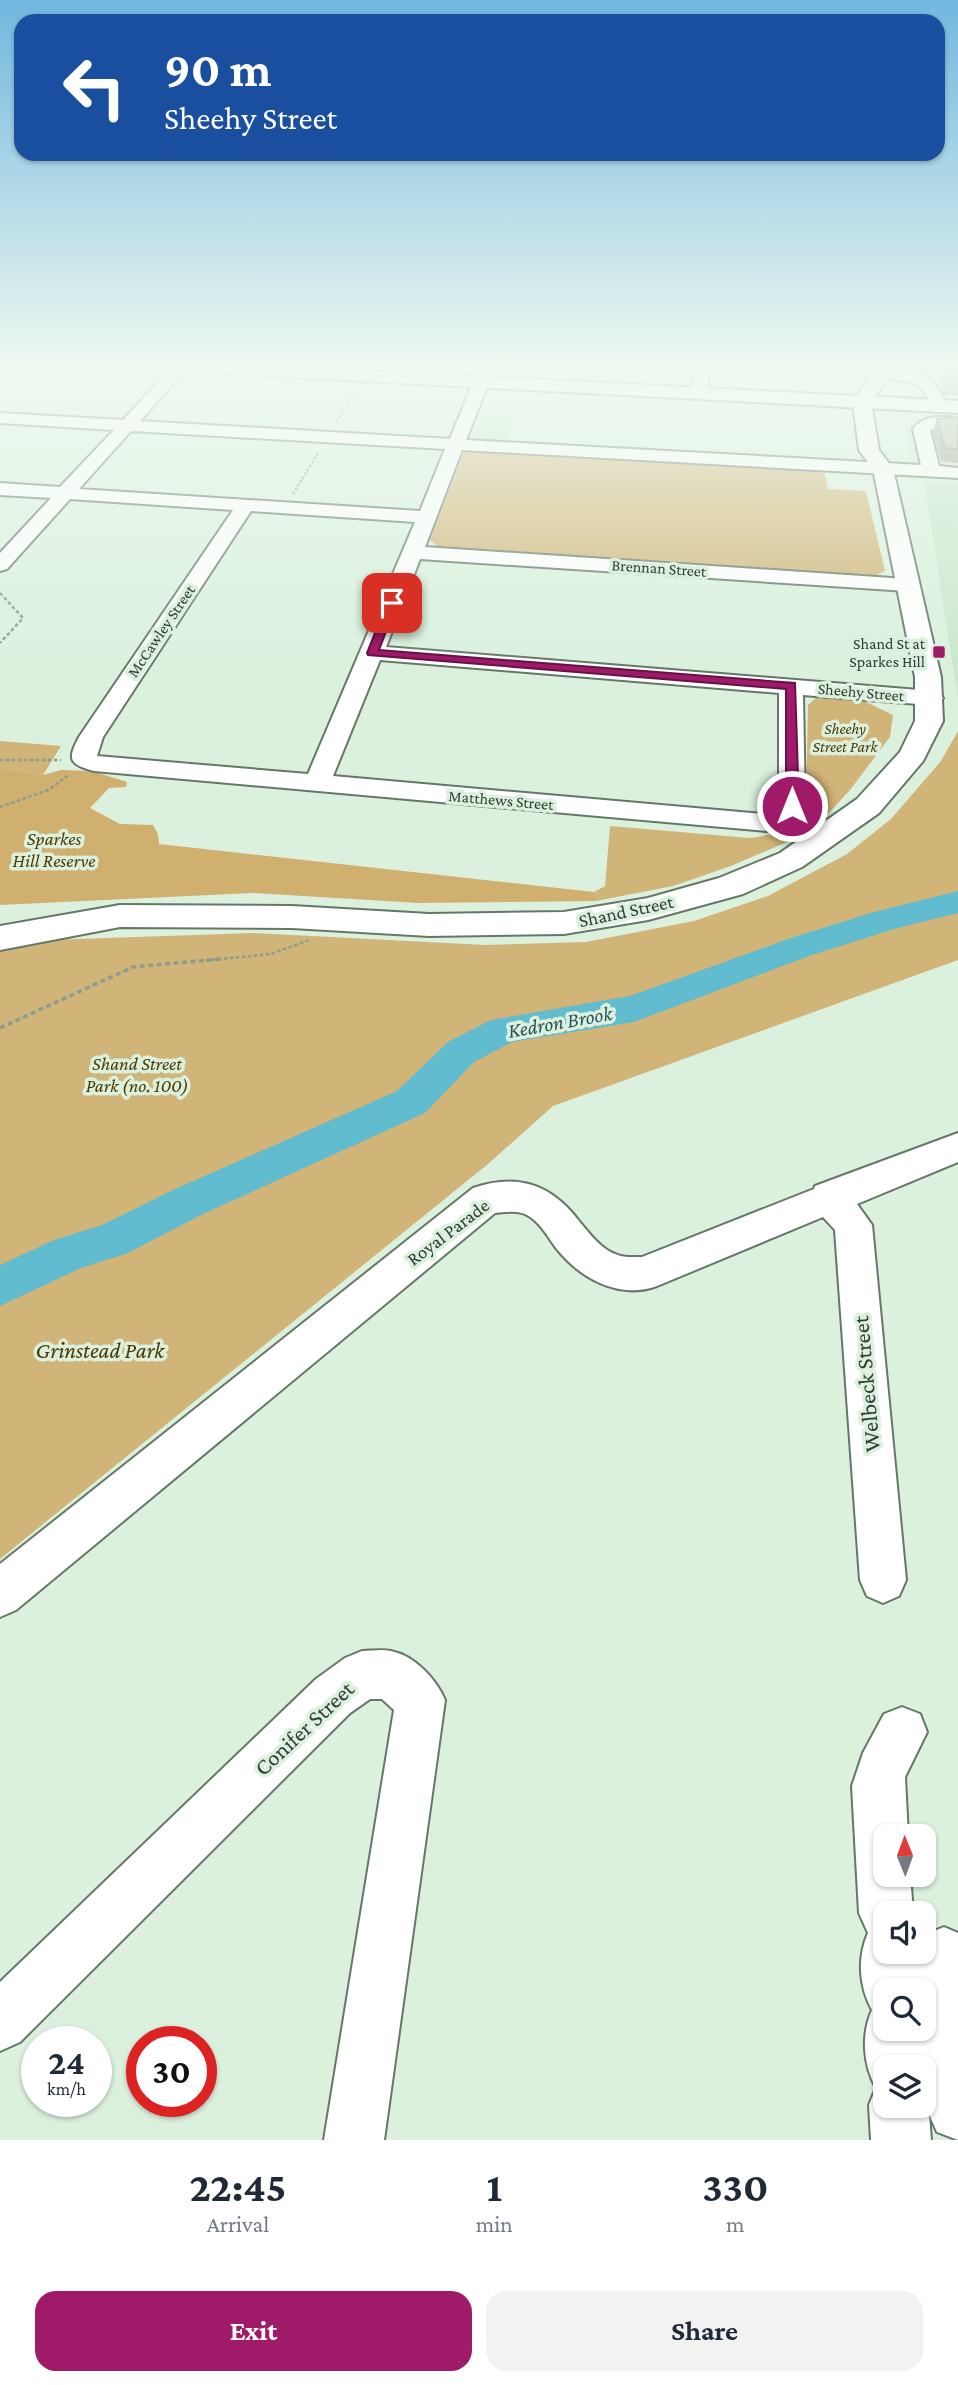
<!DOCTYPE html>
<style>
:root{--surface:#fff;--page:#f2f2f3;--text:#1f2937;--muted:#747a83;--accent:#9f1b6a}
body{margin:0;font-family:"Crimson Pro",serif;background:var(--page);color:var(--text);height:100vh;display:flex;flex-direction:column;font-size:26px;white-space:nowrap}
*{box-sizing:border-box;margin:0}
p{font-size:23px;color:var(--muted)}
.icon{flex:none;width:38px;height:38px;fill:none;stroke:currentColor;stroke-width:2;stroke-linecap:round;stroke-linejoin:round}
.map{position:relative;height:2140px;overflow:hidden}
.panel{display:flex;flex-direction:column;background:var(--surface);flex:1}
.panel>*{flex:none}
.top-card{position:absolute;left:14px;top:14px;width:931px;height:147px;border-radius:21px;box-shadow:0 2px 5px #0004;background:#1a4fa0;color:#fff;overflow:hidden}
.needle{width:46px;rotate:359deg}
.fabs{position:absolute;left:873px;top:1824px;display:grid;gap:14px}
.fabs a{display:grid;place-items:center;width:63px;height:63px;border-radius:14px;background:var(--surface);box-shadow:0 2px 5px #0004;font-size:35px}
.speed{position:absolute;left:21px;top:2026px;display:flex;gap:14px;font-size:35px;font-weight:700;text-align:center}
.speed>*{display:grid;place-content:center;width:91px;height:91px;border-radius:50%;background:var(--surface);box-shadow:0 2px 5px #0004;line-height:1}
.speed small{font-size:18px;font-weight:400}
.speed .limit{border:10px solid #d22;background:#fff;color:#111}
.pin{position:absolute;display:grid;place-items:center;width:60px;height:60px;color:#fff;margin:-30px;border-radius:14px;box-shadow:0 4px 10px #0006}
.me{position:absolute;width:77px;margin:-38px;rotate:0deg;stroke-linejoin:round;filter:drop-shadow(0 0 5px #0008)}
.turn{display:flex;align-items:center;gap:24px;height:147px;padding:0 35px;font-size:32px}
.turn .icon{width:91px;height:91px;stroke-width:2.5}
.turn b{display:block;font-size:49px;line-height:60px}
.eta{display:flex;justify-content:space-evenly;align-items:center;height:119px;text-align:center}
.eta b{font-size:42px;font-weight:700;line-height:49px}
.primary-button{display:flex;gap:14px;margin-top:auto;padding:14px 35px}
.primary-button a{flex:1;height:80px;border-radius:21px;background:var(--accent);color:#fff;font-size:28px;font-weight:700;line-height:80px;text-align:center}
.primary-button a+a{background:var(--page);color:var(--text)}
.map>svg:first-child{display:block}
.built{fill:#cbe7ce}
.green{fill:#d1b477}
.forest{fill:#cfb06f}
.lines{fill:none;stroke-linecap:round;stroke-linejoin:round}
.river{fill:#60bcce;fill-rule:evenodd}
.minor-casing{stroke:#657867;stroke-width:4}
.major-casing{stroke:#657867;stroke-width:4}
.highway-casing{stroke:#657867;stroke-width:4}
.path-far2{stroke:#8c9c8e;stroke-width:2;stroke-dasharray:2.5 2;stroke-linecap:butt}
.path-far1{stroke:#8c9c8e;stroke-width:2.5;stroke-dasharray:3.5 2.5;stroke-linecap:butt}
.path{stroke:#8c9c8e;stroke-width:3.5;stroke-dasharray:5 3.5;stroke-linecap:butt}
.minor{fill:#fff;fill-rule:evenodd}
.major{fill:#fff;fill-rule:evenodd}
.highway{fill:#fff;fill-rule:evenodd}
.wall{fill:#999d88}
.building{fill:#b2b79e;stroke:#7d806f;stroke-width:2}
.route{fill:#9f1b6a;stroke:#671245;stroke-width:2}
.poi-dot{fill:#9f1b6a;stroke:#dbf1de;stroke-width:2.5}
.labels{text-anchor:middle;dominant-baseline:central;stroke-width:7;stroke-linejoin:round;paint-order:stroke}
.far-street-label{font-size:16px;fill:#333c34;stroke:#dbf1de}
.far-poi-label{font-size:16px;fill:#333c34;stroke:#dbf1de;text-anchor:end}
.far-park-label{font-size:16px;font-style:italic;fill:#4e3901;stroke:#dbf1de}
.park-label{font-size:19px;font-style:italic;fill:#4e3901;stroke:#dbf1de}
.street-label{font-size:19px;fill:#333c34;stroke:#dbf1de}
.water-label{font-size:21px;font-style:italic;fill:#275159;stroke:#dbf1de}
.near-park-label{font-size:23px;font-style:italic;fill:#4e3901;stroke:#dbf1de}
.near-street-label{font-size:23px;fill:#333c34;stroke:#dbf1de}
</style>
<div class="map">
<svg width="958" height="2140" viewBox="0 0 958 2140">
<rect width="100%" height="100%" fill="#dbf1de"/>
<path class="built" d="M 483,413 L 517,415 L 508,441 L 479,440 L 475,437 Z
M 925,418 L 958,418 L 958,466 L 921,465 L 910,460 L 905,426 L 913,420 Z
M 924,482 L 958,483 L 958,699 Z"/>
<path class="green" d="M 470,450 L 824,471 L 828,489 L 866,491 L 885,571 L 874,576 L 437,546 L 430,540 L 463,454 Z
M 816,698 L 866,702 L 893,715 L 890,737 L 850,790 L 826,816 L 794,839 L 731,866 L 673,886 L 596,901 L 594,892 L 605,886 L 610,826 L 750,838 C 775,834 791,832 806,811 L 808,705 Z
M 958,731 L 958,960 L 553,1106 L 488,1164 L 0,1559 L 0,948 L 19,941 L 253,933 L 485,945 L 586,942 L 694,921 L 768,896 L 847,854 L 891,819 L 941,761 Z
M 0,741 L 61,746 L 43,775 L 0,769 Z"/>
<path class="forest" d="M 0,769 L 43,775 L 61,770 L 92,771 L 127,782 L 126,787 L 109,788 L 90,808 L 120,824 L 153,825 L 158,834 L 159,844 L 594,892 L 596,901 L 418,903 L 252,893 L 0,905 Z"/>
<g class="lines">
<path class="river" d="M 958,891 L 958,913 L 894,929 L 812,955 L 634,1022 L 512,1042 L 474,1062 L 425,1113 L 203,1214 L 128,1253 L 81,1268 L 0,1306 L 0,1265 L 54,1240 L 102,1225 L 173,1190 L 397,1091 L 448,1042 L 491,1020 L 630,996 L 788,939 L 874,912 Z"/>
<g class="minor-casing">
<path id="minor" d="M 173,366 L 189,366 L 140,421 L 450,439 L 473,382 L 481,377 L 489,382 L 466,440 L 921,465 L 913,429 C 924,415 941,416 958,418 L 958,428 L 938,427 L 930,430 L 939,466 L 958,468 L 958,478 L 462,450 L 425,547 L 907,579 L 914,581 L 917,585 L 914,589 L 907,591 L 420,559 L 386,647 L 931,691 L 939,693 L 943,698 L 939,703 L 931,705 L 803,695 L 805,806 L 792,822 L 766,831 L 94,771 C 69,764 67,760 79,737 L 233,510 L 70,499 L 7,569 L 0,571 L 0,553 L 51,498 L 0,495 L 0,483 L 60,487 L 114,430 L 0,423 L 0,413 L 123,420 ZM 131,431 L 445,449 L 420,511 L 79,489 ZM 251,511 L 415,522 L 308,774 L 97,756 L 103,737 ZM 380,660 L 779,693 L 779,805 L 763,814 L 333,776 Z
M 694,366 L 710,366 L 706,397 L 694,397 L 692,394 Z
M 885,368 L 929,377 L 943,396 L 945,406 L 943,409 L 931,409 L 927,396 L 918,384 L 880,376 L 877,373 Z
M 958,1133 L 958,1162 L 857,1204 L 872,1225 L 906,1580 L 899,1596 L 883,1603 L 867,1596 L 860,1580 L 835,1230 L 823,1217 L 657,1286 C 618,1300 580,1278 556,1248 C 548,1237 540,1222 527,1215 C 518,1210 505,1212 495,1213 L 16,1610 L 0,1617 L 0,1564 L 473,1188 C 517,1173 551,1184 579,1221 C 588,1232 601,1249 615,1254 C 623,1258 633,1257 642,1257 L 814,1189 L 815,1186 Z
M 362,1651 C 371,1651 382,1649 391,1651 C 415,1656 436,1679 445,1700 L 384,2140 L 324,2140 L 394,1710 L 382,1699 L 370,1699 L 350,1713 L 20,2042 L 0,2051 L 0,1982 L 316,1679 L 345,1658 Z
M 902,1707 L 920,1714 L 927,1732 L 905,1777 L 908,1836 L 886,1836 L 886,1874 L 910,1874 L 913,1913 L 886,1913 L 886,1951 L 916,1951 L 916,1955 L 918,1951 L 924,1951 L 924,1935 L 944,1927 L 958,1933 L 958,2140 L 937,2132 L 929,2114 L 931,2140 L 871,2140 L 869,2105 L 876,2088 C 863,2064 861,2035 872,2010 C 859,1986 857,1958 868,1933 L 859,1913 L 852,1786 L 863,1753 L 884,1714 ZM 886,1990 L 924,1990 L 924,2028 L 886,2028 ZM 886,2067 L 924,2067 L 927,2102 L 924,2093 L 924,2105 L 886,2105 Z"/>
</g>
<g class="major-casing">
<path id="major" d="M 877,366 L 895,366 L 894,374 L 882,386 L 871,402 L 879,450 L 893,469 L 941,677 L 943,721 L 923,761 L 879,813 L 802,867 L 743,894 L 648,920 L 564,934 L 429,936 L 292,928 L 120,927 L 0,950 L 0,926 L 120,905 L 292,906 L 429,914 L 564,912 L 648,898 L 719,878 L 780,853 L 857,799 L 900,752 L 915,721 L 915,677 L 873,469 L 859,450 L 853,402 L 869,378 L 876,372 Z"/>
</g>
<g class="highway-casing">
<path id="highway" d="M 164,366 L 275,366 L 958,401 L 958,413 L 173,371 Z"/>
</g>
<path class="path-far2" d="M 336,422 L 354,393
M 293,494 L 318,453"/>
<path class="path-far1" d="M 0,593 L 23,618 L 0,643
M 0,760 L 61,760
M 0,807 L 48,790 L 70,774
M 200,961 L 271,954 L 309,940"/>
<path class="path" d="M 0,1028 L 133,967 L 219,959"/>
<use href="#minor" class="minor"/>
<use href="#major" class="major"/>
<use href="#highway" class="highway"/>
</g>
<path class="wall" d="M 918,366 L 958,366 L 958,396 L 945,395 L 942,391 L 942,374 L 920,373 Z
M 958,417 L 958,463 L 941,461 L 933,432 L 937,419 Z"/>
<path class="building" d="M 945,366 L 958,366 L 958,384 L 949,383 L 946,378 Z
M 958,417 L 958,449 L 945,448 L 937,419 Z"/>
<linearGradient id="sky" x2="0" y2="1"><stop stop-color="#71b7de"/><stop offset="0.55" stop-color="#eff9f0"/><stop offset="1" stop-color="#eff9f0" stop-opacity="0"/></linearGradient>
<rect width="958" height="666" fill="url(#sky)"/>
<path class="route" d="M 392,599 L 397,603 L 379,650 L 795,683 L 799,806 L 792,810 L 786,806 L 786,689 L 368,655 L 367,653 L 387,603 Z"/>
<rect class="poi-dot" x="932" y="645" width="14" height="14" rx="3.5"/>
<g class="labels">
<g class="far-street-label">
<text transform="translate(659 568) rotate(4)">Brennan Street</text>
<text transform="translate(161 631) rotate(-56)">McCawley Street</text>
<text transform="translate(861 692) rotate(5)">Sheehy Street</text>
<text transform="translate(501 800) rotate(5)">Matthews Street</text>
</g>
<g class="far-poi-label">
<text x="925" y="643">Shand St at<tspan x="925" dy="18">Sparkes Hill</tspan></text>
</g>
<g class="far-park-label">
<text x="845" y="728">Sheehy<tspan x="845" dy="18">Street Park</tspan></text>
</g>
<g class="park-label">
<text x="54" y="838">Sparkes<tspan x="54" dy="22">Hill Reserve</tspan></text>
<text x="137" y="1063">Shand Street<tspan x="137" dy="22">Park (no. 100)</tspan></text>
</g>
<g class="street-label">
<text transform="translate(626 911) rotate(-12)">Shand Street</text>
<text transform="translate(448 1232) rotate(-37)">Royal Parade</text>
</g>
<g class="water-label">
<text transform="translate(560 1022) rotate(-10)">Kedron Brook</text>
</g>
<g class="near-park-label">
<text x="100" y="1350">Grinstead Park</text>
</g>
<g class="near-street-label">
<text transform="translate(866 1384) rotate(-95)">Welbeck Street</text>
<text transform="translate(304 1728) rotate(-43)">Conifer Street</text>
</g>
</g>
</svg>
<div class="fabs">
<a><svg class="needle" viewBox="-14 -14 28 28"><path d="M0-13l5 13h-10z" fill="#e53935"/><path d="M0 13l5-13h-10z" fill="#747a83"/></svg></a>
<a><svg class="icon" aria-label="sound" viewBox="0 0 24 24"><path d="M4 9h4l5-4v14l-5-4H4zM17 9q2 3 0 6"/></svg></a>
<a><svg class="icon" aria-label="search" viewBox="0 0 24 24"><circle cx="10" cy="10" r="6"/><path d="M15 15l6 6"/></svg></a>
<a><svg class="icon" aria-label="layers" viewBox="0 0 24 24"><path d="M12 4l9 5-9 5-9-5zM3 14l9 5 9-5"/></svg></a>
</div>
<div class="speed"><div>24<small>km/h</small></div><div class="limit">30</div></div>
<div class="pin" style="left:392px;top:603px;background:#d93025"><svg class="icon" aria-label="arrive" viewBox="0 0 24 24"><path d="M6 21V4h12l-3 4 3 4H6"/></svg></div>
<svg class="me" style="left:792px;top:806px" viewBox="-20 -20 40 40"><circle r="17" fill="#9f1b6a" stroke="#fff" stroke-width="3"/><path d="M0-11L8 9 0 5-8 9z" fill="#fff"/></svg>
<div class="top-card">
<div class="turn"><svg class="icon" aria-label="left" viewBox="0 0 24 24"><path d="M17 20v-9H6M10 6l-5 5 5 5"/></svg><div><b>90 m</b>Sheehy Street</div></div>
</div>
</div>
<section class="panel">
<div class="eta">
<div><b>22:45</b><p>Arrival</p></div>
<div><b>1</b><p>min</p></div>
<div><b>330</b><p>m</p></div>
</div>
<div class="primary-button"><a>Exit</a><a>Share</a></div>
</section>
